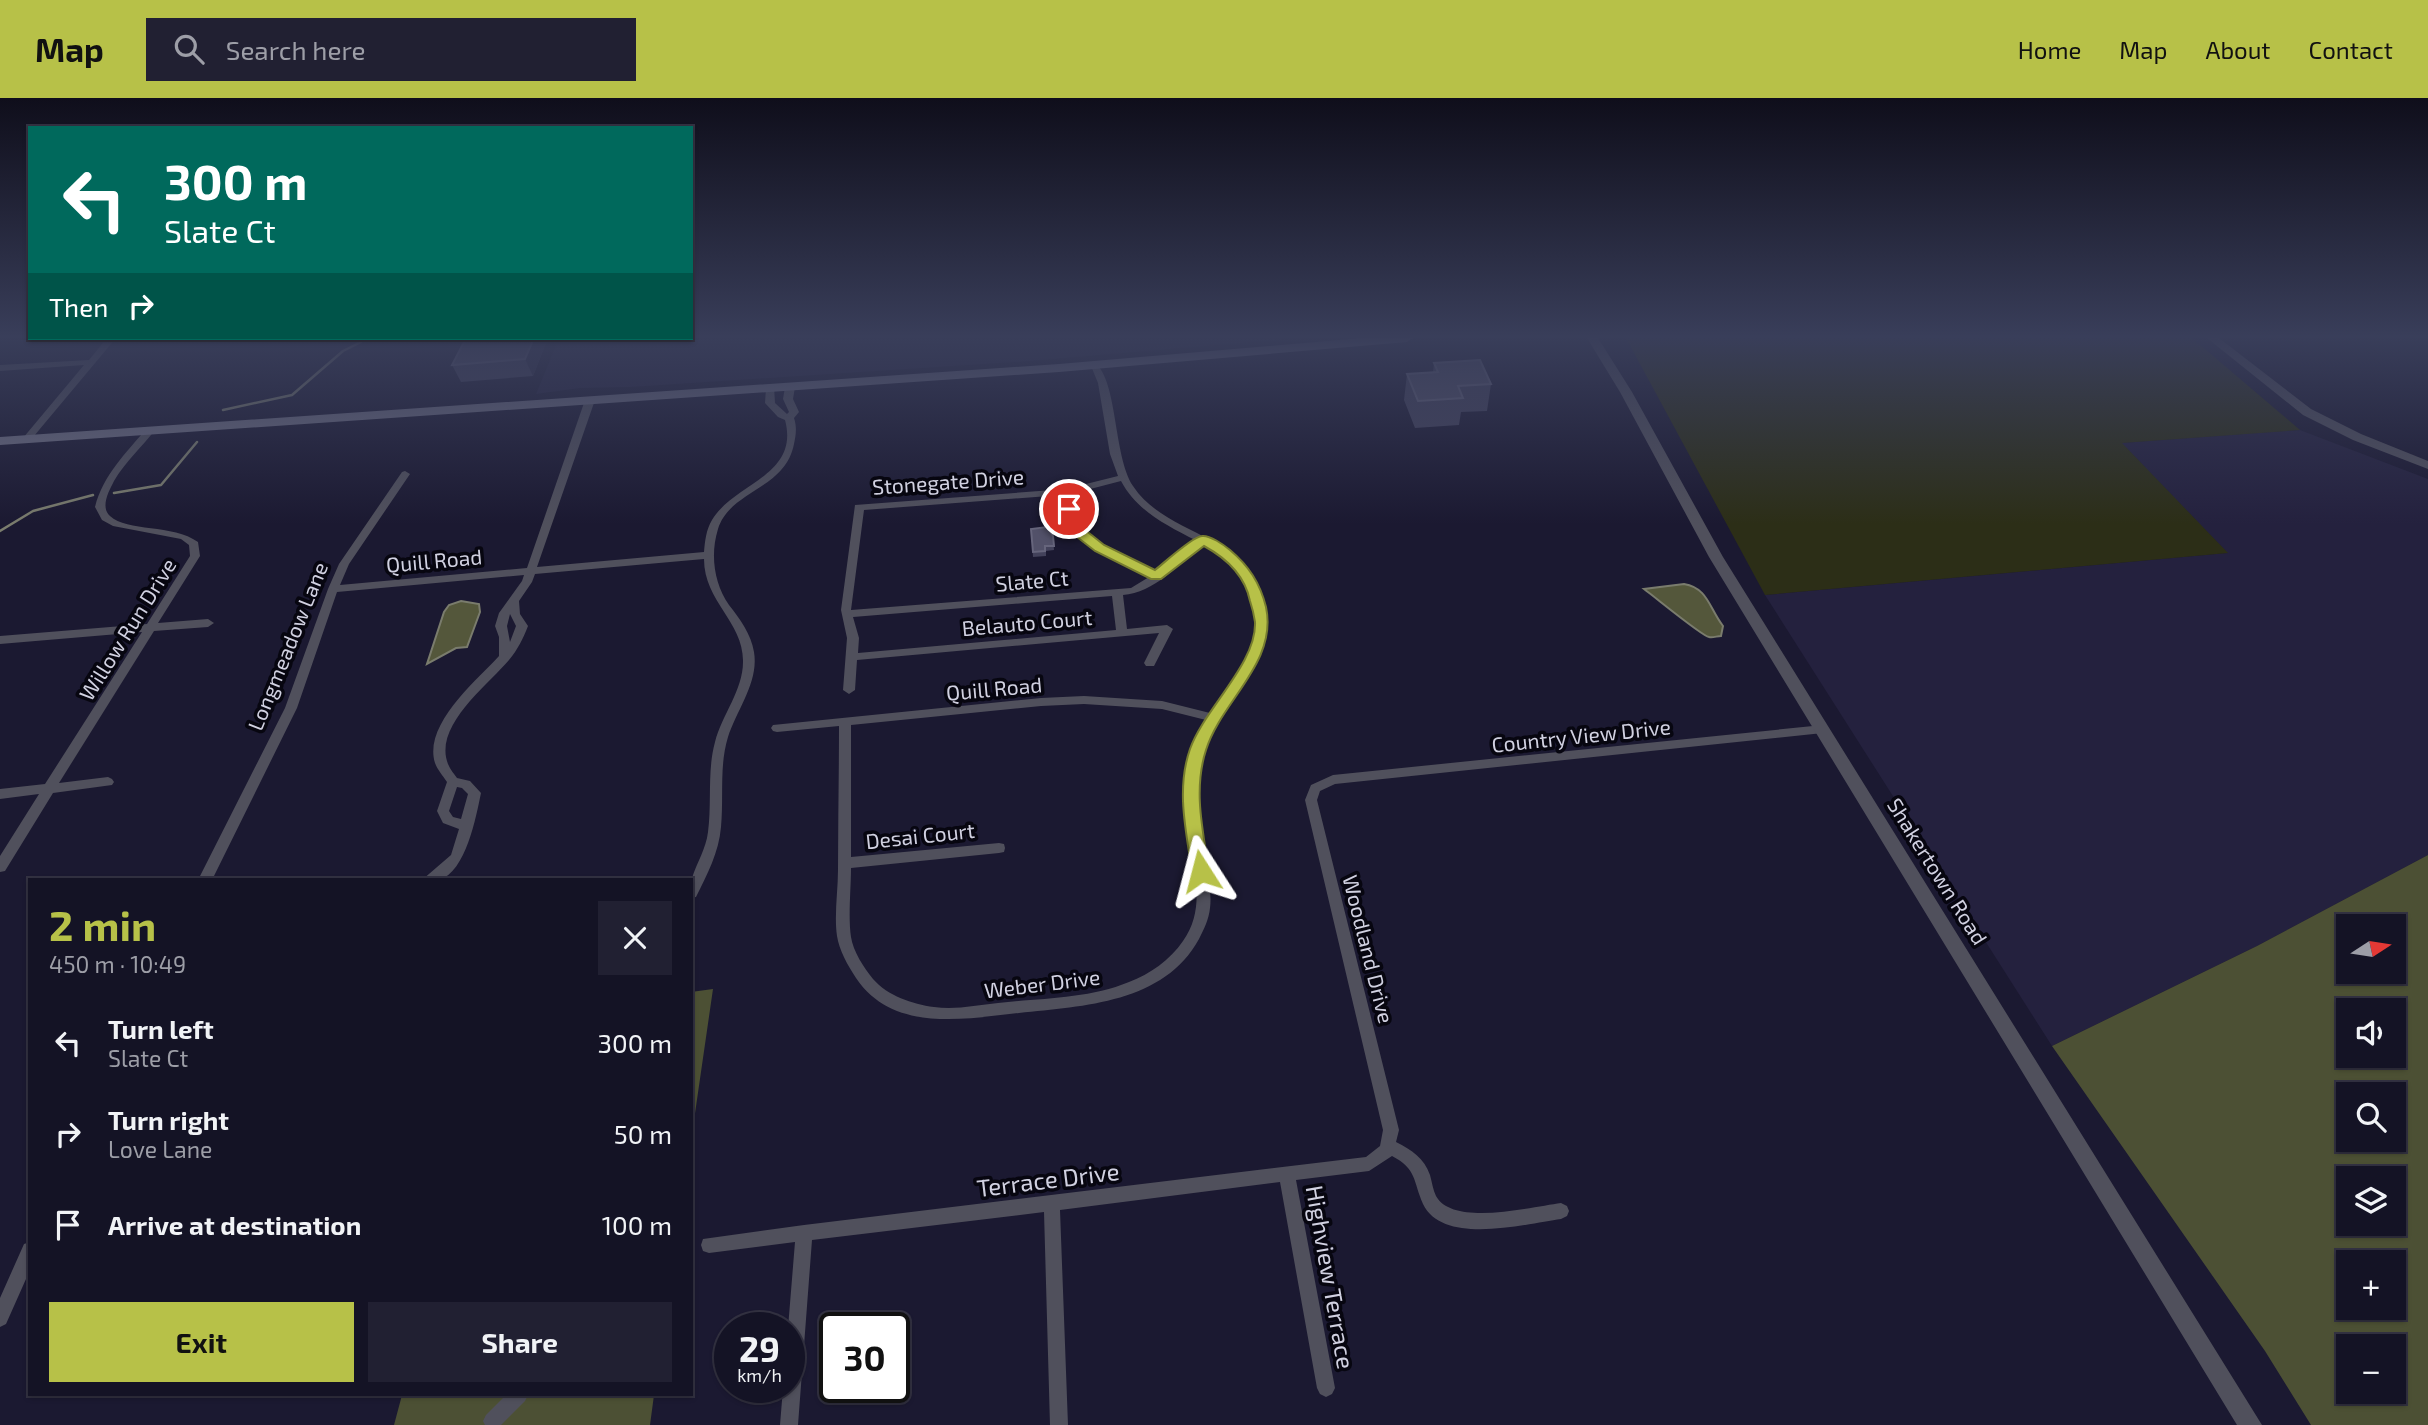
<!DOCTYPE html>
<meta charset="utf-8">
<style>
:root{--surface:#141325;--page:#212032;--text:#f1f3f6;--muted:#9d9ea7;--line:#333242;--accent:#b7c148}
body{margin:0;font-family:"Exo 2",sans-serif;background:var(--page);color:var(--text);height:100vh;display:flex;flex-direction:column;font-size:26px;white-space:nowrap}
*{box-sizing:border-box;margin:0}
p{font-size:23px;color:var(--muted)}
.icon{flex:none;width:38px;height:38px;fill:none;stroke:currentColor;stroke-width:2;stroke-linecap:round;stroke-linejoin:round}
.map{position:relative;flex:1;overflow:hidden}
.panel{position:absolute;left:28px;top:780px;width:665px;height:518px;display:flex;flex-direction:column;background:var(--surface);border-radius:0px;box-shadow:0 2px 5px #0004,0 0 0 2px var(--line)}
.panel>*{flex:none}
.guide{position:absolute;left:28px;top:28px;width:665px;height:214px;border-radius:0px;box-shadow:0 2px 5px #0004,0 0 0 2px var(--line);background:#00695c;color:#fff;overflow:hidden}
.needle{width:46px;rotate:78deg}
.buttons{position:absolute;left:2336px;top:816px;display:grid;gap:14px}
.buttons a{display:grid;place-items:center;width:70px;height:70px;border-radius:0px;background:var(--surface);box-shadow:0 2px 5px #0004,0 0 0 2px var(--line);font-size:35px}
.speed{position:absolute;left:714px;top:1214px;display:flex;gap:14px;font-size:35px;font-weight:700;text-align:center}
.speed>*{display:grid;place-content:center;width:91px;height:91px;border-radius:50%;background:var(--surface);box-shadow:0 2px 5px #0004,0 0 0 2px var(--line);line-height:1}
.speed small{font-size:18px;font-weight:400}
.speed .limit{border:4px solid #111;border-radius:10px;background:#fff;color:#111}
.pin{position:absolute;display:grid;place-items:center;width:60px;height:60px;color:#fff;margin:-30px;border:4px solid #fff;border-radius:50%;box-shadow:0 2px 7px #0007}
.me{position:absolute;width:77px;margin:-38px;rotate:351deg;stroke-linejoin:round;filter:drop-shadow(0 0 5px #0008)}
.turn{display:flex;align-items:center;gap:24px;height:147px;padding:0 21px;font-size:32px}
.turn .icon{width:91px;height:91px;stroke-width:2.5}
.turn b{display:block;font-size:49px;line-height:60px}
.then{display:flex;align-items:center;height:66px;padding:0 21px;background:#0003;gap:14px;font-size:26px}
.round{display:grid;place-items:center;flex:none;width:74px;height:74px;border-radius:0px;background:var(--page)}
.overview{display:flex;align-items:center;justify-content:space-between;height:119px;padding:0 21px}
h1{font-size:42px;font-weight:700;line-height:52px;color:var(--accent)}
.action{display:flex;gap:14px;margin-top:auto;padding:14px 21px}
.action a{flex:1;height:80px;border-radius:0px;background:var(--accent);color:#111;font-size:28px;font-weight:700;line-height:80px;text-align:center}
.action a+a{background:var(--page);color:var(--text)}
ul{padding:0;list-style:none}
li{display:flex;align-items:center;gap:21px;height:91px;padding:0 21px}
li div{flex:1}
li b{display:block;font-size:26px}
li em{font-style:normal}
header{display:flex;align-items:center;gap:42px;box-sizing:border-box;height:98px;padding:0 35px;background:var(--accent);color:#111}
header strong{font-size:33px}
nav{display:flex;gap:38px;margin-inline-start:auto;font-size:24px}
.search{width:490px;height:63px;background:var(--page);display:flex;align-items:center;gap:18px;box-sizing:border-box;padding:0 24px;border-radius:0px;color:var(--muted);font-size:26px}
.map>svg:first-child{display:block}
.built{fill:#24213e}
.green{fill:#2c2e17}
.forest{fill:#4c5034;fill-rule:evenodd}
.water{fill:#54573b;stroke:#7a7c6d;stroke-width:2}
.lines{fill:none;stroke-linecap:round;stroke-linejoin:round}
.stream{stroke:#7a7c6d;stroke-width:2.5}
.minor{fill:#50505c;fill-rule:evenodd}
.tertiary{fill:#50505c;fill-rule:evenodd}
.secondary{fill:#6d6d80;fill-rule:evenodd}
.wall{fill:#43425b}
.shaded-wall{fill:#2c2b44}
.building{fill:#525169;stroke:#66657c;stroke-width:2}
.route{fill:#b7c148;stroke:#777d2f;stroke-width:2}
.labels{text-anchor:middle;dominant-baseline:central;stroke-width:7;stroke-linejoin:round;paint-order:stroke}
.street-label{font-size:21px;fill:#d1d1e1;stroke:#070610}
.near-street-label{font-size:24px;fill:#d1d1e1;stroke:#070610}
</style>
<header>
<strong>Map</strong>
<div class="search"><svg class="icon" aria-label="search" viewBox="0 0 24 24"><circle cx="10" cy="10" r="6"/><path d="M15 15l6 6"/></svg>Search here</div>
<nav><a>Home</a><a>Map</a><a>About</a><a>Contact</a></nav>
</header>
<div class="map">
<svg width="2428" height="1327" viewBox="0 0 2428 1327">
<rect width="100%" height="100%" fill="#1b1931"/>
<path class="built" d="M 559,240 L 1298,240 L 1030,263 L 631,289 L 580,290 L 536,296 Z
M 2300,332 L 2428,381 L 2428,757 L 2257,848 L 2052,948 L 1765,497 L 2227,455 L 2121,345 Z"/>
<path class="green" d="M 1626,240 L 2192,240 L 2300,332 L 2122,345 L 2228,455 L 1765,497 Z"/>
<path class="forest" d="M 2428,757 L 2428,1327 L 2311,1327 L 2265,1253 L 2052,948 L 2257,848 ZM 2348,828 L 2394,828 L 2394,873 L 2348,873 ZM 2348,912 L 2394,912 L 2394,957 L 2348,957 ZM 2348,996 L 2394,996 L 2394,1041 L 2348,1041 ZM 2348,1080 L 2394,1080 L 2394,1125 L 2348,1125 ZM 2348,1164 L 2394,1164 L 2394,1209 L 2348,1209 ZM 2348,1248 L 2394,1248 L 2394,1293 L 2348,1293 Z
M 713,891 L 691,1043 L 691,894 Z
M 402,1297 L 654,1297 L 650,1327 L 394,1327 Z"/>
<path class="water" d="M 1684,486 C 1708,490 1709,510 1723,528 L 1721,538 C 1717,538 1713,540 1709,539 C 1702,538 1655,499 1644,491 Z
M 461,503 L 479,506 L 480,514 L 467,549 L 456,550 L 427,566 L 444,514 L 449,507 Z"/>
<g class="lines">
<path class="stream" d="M 223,312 L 292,297 L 343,253 L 361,244
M 114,395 L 161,387 L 197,344
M 0,433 L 33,413 L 93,397"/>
<path class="minor" d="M 107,240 L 116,240 L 29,344 L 23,344 L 23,340 L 84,267 L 0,273 L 0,267 L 89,262 Z
M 1095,265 C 1118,283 1113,357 1133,388 C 1164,435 1234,435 1259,488 C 1290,556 1220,596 1203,654 C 1193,689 1199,729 1206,765 C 1208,780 1212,795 1210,810 C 1209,821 1204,831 1199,841 C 1164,905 1084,908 1019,915 C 964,921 893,935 856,880 C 848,868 839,852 837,838 C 834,817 838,793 838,772 C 838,724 839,676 839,628 L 777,634 L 773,633 L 771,630 L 773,627 L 1041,600 L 1084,598 L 1162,603 L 1210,615 C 1224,594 1242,574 1251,550 C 1267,505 1242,467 1203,447 C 1179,466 1154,495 1123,497 L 1127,531 L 1167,527 L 1173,531 L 1154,568 L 1146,568 L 1144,565 L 1159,535 L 857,562 L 855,592 L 849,596 L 843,592 L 847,540 L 841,512 L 855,407 L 1066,391 L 1118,378 L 1110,356 L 1098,285 L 1091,268 ZM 1121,383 C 1137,413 1166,427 1195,442 L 1156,474 L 1104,448 L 1078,428 L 1071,396 ZM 1062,397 L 1069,431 L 1096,452 L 1149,479 L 1131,490 L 851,512 L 864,412 ZM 1112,498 L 1116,532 L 858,555 L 859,540 L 853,519 ZM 1084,606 L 1162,611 L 1206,622 C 1185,658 1183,695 1188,735 C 1193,772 1207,809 1183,843 C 1170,862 1150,876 1129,884 C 1088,901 1041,900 998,905 C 977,907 956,912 934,909 C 912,906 888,898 873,881 C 864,870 853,853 851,839 C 848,819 851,790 851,770 L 999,755 L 1004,754 L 1005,750 L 1004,746 L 999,745 L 851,759 L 851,627 L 1041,608 Z
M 790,286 L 795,289 L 793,301 L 799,314 L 794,320 C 797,329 796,337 794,346 C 785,392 730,392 718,431 C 710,457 714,485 729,507 C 740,521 751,536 754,554 C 759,584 737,611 728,639 C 719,668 724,699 721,729 C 719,754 707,777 696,799 L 691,800 C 691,794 690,785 692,780 C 697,764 706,751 708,734 C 712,704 707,673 715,644 C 722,617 743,592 743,564 C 744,524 704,504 704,461 L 535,476 L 532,484 L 519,503 L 520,516 L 528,528 C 523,541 518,551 509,562 C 488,587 433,628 448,666 C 450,671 454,676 457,680 L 470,683 L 481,695 C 476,719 466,774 439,782 C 435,784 427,782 422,782 L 451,757 L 459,731 L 443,725 L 437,713 L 447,684 C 443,678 437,671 435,665 C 423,627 476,583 499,558 L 499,539 L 495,528 L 499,515 L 522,483 L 524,477 L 337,494 L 297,610 L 212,782 L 198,782 L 285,610 L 328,491 L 339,466 L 402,374 L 405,373 L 410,376 L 349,466 L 340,487 L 527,470 L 585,302 L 590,299 L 595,302 L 537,469 L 704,454 C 705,443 706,432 712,422 C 734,385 800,378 785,322 L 778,319 L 765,305 L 766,290 L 768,288 L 774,288 L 775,305 L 787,316 L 789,314 L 783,301 L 785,289 ZM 510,516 L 516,528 L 510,544 L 507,528 ZM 457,689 L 462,690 L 468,696 L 461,721 L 453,719 L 449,713 Z
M 150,329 L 155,332 C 142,349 125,364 114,383 C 109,393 100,409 110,418 C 127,434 173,426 198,444 L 200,458 L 158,525 L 208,521 L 214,525 L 208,529 L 154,533 L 59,685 L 108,679 L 112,681 L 114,684 L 112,687 L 53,695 L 5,773 L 0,774 L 0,758 L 39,696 L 0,701 L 0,691 L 45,686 L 142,534 L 0,546 L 0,538 L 147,526 L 190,458 L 189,447 L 181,441 L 113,428 L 102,422 L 95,409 C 103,377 126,355 147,330 Z
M 1823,627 L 1829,631 L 1823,635 L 1335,686 L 1320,693 L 1317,702 L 1399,1032 L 1396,1044 C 1412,1052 1424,1060 1430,1077 C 1432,1084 1433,1092 1436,1098 C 1453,1129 1531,1109 1561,1105 L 1567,1108 L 1569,1113 L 1567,1118 L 1561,1121 C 1525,1126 1443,1148 1423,1106 C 1413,1083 1417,1071 1392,1058 L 1369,1073 L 1296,1082 L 1335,1290 L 1332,1296 L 1326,1299 L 1320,1296 L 1317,1290 L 1280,1084 L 1060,1112 L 1068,1327 L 1050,1327 L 1044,1114 L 812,1142 L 798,1327 L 780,1327 L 783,1290 L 789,1290 L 788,1230 L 795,1144 L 709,1155 L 703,1153 L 701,1147 L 703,1141 L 804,1127 L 1366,1059 L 1380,1048 L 1383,1032 L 1305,702 L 1311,687 L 1333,677 Z
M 30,1144 L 30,1172 L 6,1226 L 0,1229 L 0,1200 L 24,1146 Z
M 506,1297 L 528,1297 L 525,1303 L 501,1327 L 485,1327 L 483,1323 L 486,1317 Z"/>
<path class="tertiary" d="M 1587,240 L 1598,240 L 1632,294 L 1723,459 L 2262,1327 L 2237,1327 L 1709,459 L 1620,294 Z
M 2207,240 L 2219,240 L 2311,311 L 2361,336 L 2428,363 L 2428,371 L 2353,342 L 2303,317 Z"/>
<path class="secondary" d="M 1362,240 L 1413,240 L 1407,244 L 1059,274 L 0,347 L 0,339 L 1059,266 Z"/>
</g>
<path class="wall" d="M 548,240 L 533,278 L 461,284 L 452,267 Z
M 1434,265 L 1491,286 L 1487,313 L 1461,314 L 1459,327 L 1415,330 L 1404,302 L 1407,276 L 1433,274 Z
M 1031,431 L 1053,438 L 1054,452 L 1046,453 L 1046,458 L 1033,459 Z"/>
<path class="shaded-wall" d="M 534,240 L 548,240 L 533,278 L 525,261 Z"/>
<path class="building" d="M 466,240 L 534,240 L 525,261 L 452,267 Z
M 1480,262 L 1491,286 L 1458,288 L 1463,300 L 1418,303 L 1407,276 L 1438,274 L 1434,265 Z
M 1047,429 L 1053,438 L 1054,448 L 1045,448 L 1045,453 L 1033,454 L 1031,431 Z"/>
<linearGradient id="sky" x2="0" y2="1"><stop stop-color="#0f0e1b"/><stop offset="0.56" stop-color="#393e5a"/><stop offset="1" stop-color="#393e5a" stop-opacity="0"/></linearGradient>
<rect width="2428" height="426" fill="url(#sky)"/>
<path class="route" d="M 1069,407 L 1076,411 L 1079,427 L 1104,447 L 1155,472 C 1164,465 1193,438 1202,438 C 1210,437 1224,447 1230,452 C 1249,468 1260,485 1266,509 C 1278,565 1221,603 1206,652 C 1193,692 1203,733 1209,773 L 1207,778 L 1195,778 L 1192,773 C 1186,733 1176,691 1190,651 C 1204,611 1257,565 1255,524 C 1254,517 1252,509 1250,503 C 1245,478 1226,460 1204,448 L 1161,481 L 1151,481 L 1095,453 L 1068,432 L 1063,411 Z"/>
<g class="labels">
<g class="street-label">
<text transform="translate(948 383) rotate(-4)">Stonegate Drive</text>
<text transform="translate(434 462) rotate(-5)">Quill Road</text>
<text transform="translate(1032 482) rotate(-5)">Slate Ct</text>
<text transform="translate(1027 524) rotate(-5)">Belauto Court</text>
<text transform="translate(127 531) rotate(-58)">Willow Run Drive</text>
<text transform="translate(287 548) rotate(-68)">Longmeadow Lane</text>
<text transform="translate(994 590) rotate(-5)">Quill Road</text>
<text transform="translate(1581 637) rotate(-6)">Country View Drive</text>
<text transform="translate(920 737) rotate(-6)">Desai Court</text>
<text transform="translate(1938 773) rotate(58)">Shakertown Road</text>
<text transform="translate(1369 851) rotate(76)">Woodland Drive</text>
<text transform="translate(1042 885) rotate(-7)">Weber Drive</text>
</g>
<g class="near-street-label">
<text transform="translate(1048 1081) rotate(-7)">Terrace Drive</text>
<text transform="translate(1331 1179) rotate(80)">Highview Terrace</text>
</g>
</g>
</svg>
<div class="buttons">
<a><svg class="needle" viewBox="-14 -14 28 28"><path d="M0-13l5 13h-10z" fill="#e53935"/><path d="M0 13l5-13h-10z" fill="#9d9ea7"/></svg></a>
<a><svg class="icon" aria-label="sound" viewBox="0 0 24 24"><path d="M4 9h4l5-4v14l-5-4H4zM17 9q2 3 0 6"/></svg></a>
<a><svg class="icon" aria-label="search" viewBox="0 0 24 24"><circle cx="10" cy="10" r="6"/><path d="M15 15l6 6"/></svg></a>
<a><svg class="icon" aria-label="layers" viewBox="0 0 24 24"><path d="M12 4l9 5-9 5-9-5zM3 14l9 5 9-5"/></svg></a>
<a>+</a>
<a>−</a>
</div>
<div class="speed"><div>29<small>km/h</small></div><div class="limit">30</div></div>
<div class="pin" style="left:1069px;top:411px;background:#d93025"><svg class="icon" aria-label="arrive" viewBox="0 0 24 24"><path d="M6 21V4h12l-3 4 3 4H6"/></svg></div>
<svg class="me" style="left:1201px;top:773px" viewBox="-20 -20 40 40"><path d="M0-17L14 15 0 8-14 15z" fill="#b7c148" stroke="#fff" stroke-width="4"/></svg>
<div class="guide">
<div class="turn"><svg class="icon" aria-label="left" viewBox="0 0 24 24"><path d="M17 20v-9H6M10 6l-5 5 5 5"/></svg><div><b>300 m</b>Slate Ct</div></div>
<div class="then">Then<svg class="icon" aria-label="right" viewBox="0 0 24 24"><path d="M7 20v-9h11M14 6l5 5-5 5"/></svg></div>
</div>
<section class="panel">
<div class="overview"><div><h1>2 min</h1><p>450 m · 10:49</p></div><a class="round"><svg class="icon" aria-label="close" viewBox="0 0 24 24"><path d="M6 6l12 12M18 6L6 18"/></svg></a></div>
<ul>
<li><svg class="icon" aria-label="left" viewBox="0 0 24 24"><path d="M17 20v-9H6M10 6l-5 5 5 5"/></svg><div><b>Turn left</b><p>Slate Ct</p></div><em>300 m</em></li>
<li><svg class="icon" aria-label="right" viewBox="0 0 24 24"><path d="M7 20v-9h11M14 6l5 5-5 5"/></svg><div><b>Turn right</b><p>Love Lane</p></div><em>50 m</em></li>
<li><svg class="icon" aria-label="arrive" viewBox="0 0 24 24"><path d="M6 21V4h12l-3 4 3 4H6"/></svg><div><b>Arrive at destination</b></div><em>100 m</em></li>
</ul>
<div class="action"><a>Exit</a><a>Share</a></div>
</section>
</div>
